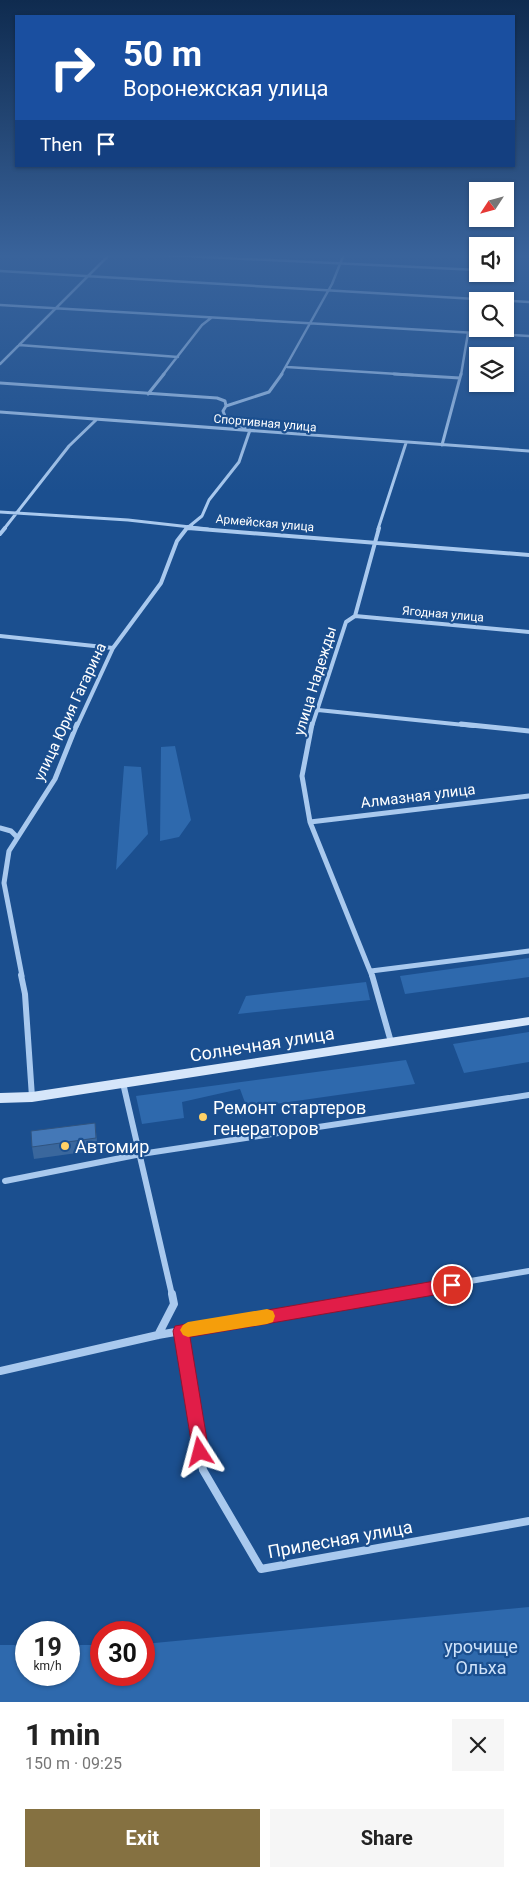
<!DOCTYPE html>
<meta charset="utf-8">
<style>
:root{--surface:#fff;--page:#f6f6f6;--text:#222;--muted:#767676;--accent:#857141}
body{margin:0;font-family:Roboto,sans-serif;background:var(--page);color:var(--text);height:100vh;display:flex;flex-direction:column;font-size:19px;white-space:nowrap}
*{box-sizing:border-box;margin:0}
p{font-size:16px;color:var(--muted)}
.icon{flex:none;width:28px;height:28px;fill:none;stroke:currentColor;stroke-width:2;stroke-linecap:round;stroke-linejoin:round}
.map{position:relative;height:1702px;overflow:hidden}
.drawer{display:flex;flex-direction:column;background:var(--surface);flex:1}
.drawer>*{flex:none}
.banner{position:absolute;left:15px;top:15px;width:500px;height:152px;border-radius:0px;box-shadow:0 1px 4px #0004;background:#1a4fa0;color:#fff;overflow:hidden}
.needle{width:32px;rotate:234deg}
.buttons{position:absolute;left:469px;top:182px;display:grid;gap:10px}
.buttons a{display:grid;place-items:center;width:45px;height:45px;border-radius:0px;background:var(--surface);box-shadow:0 1px 4px #0004;font-size:25px}
.speed{position:absolute;left:15px;top:1621px;display:flex;gap:10px;font-size:25px;font-weight:700;text-align:center}
.speed>*{display:grid;place-content:center;width:65px;height:65px;border-radius:50%;background:var(--surface);box-shadow:0 1px 4px #0004;line-height:1}
.speed small{font-size:12px;font-weight:400}
.speed .limit{border:8px solid #d22;background:#fff;color:#111}
.pin{position:absolute;display:grid;place-items:center;width:42px;height:42px;color:#fff;margin:-21px;border:2px solid #fff;border-radius:50%;box-shadow:0 1px 5px #0007}
.me{position:absolute;width:55px;margin:-28px;rotate:351deg;stroke-linejoin:round;filter:drop-shadow(0 0 4px #0008)}
.turn{display:flex;align-items:center;gap:18px;height:105px;padding:0 25px;font-size:22px}
.turn .icon{width:65px;height:65px;stroke-width:2.5}
.turn b{display:block;font-size:35px;line-height:42px}
.then{display:flex;align-items:center;height:48px;padding:0 25px;background:#0003;gap:10px;font-size:19px}
.round{display:grid;place-items:center;flex:none;width:52px;height:52px;border-radius:0px;background:var(--page)}
.summary{display:flex;align-items:center;justify-content:space-between;height:85px;padding:0 25px}
h1{font-size:30px;font-weight:700;line-height:38px}
.cta{display:flex;gap:10px;margin-top:auto;padding:10px 25px}
.cta a{flex:1;height:58px;border-radius:0px;background:var(--accent);color:#fff;font-size:20px;font-weight:700;line-height:58px;text-align:center}
.cta a+a{background:var(--page);color:var(--text)}
.map>svg:first-child{display:block}
.green{fill:#2e69ad}
.lines{fill:none;stroke-linecap:round;stroke-linejoin:round}
.street-far5{stroke:#a9c9ee;stroke-width:2.5}
.street-far4{stroke:#a9c9ee;stroke-width:3}
.street-far3{stroke:#a9c9ee;stroke-width:4}
.street-far2{stroke:#a9c9ee;stroke-width:5}
.street-far1{stroke:#a9c9ee;stroke-width:6}
.street{stroke:#a9c9ee;stroke-width:8}
.secondary{fill:#d6e6fa;fill-rule:evenodd}
.wall{fill:#3a679d}
.building{fill:#4478b7;stroke:#305480}
.route{fill:#e11d48;stroke:#92132f}
.slow{fill:#f59e0b}
.poi-dot{fill:#ffd166;stroke:#1b4f8f;stroke-width:2}
.labels{text-anchor:middle;dominant-baseline:central;stroke-width:4.5;stroke-linejoin:round;paint-order:stroke}
.far-street-label{font-size:12px;fill:#fff;stroke:#1b4f8f}
.street-label{font-size:15px;fill:#fff;stroke:#1b4f8f}
.near-street-label{font-size:18px;fill:#fff;stroke:#1b4f8f}
.near-poi-label{font-size:18px;fill:#fff;stroke:#1b4f8f;text-anchor:start}
.near-park-label{font-size:18px;fill:#cfe3fa;stroke:#1b4f8f}
</style>
<div class="map">
<svg width="529" height="1702" viewBox="0 0 529 1702">
<rect width="100%" height="100%" fill="#1b4f8f"/>
<path class="green" d="M 175,746 L 191,820 L 179,837 L 160,841 L 161,747 Z
M 124,766 L 141,767 L 148,834 L 116,870 Z
M 529,958 L 529,977 L 405,994 L 400,976 Z
M 366,982 L 370,1000 L 238,1014 L 246,996 Z
M 529,1032 L 529,1062 L 464,1073 L 453,1044 Z
M 406,1060 L 415,1084 L 247,1108 L 240,1089 L 182,1102 L 184,1118 L 142,1124 L 136,1096 Z
M 529,1607 L 529,1702 L 0,1702 L 0,1645 L 26,1645 L 26,1675 L 69,1675 L 69,1645 L 101,1645 L 101,1675 L 144,1675 L 144,1644 Z"/>
<g class="lines">
<path class="street-far5" d="M 142,254 L 478,270
M 0,271 L 529,302
M 0,305 L 529,336
M 19,345 L 178,357
M 0,364 L 110,254
M 287,367 L 413,375
M 163,375 L 202,325 L 211,318
M 281,375 L 332,284 L 344,254
M 461,375 L 468,333"/>
<path class="street-far4" d="M 394,374 L 460,378
M 0,383 L 217,398 L 225,401 L 226,406
M 148,394 L 164,374
M 0,412 L 529,451
M 245,428 L 226,419 L 223,411 L 226,406 L 269,392 L 282,374
M 442,445 L 461,374
M 0,512 L 128,520 L 208,529
M 4,529 L 69,446 L 96,420
M 186,529 L 202,516 L 209,500 L 239,462 L 250,430
M 378,529 L 406,443"/>
<path class="street-far3" d="M 188,528 L 529,555
M 0,534 L 5,528
M 355,616 L 529,632
M 0,636 L 113,648
M 318,710 L 474,726
M 77,726 L 113,648 L 161,583 L 177,541 L 187,528
M 312,726 L 346,622 L 355,616 L 379,528"/>
<path class="street-far2" d="M 312,724 L 302,776 L 310,822 L 372,976
M 461,724 L 529,731
M 310,822 L 529,796
M 0,828 L 11,831 L 17,837
M 371,971 L 529,951
M 22,976 L 4,883 L 9,851 L 55,779 L 77,724"/>
<path class="street-far1" d="M 21,975 L 25,994 L 32,1097
M 372,975 L 391,1042
M 123,1083 L 172,1295
M 5,1181 L 141,1154 L 529,1095
M 388,1295 L 529,1271"/>
<path class="street" d="M 181,1331 L 203,1470 L 261,1569 L 529,1521
M 158,1335 L 174,1304 L 172,1294
M 0,1371 L 158,1335 L 395,1294"/>
<path class="secondary" d="M 529,1017 L 529,1025 L 32,1102 L 0,1103 L 0,1093 L 32,1092 Z"/>
</g>
<path class="wall" d="M 95,1123 L 98,1150 L 34,1159 L 32,1147 Z"/>
<path class="building" d="M 95,1123 L 96,1138 L 32,1147 L 31,1131 Z"/>
<linearGradient id="sky" x2="0" y2="1"><stop stop-color="#0f2b4f"/><stop offset="0.52" stop-color="#39639b"/><stop offset="1" stop-color="#39639b" stop-opacity="0"/></linearGradient>
<rect width="529" height="492" fill="url(#sky)"/>
<path class="route" d="M 452,1278 L 457,1280 L 460,1285 L 457,1290 L 452,1292 L 190,1337 L 209,1452 L 206,1459 L 200,1461 L 194,1459 L 173,1331 L 175,1326 Z"/>
<path class="slow" d="M 267,1309 L 273,1311 L 275,1316 L 273,1322 L 267,1324 L 188,1337 L 183,1335 L 180,1330 L 183,1325 L 188,1322 Z"/>
<g class="poi-dot">
<circle cx="203" cy="1117" r="5"/>
<circle cx="65" cy="1146" r="5"/>
</g>
<g class="labels">
<g class="far-street-label">
<text transform="translate(265 423) rotate(5)">Спортивная улица</text>
<text transform="translate(265 523) rotate(5)">Армейская улица</text>
<text transform="translate(443 614) rotate(5)">Ягодная улица</text>
</g>
<g class="street-label">
<text transform="translate(315 681) rotate(-73)">улица Надежды</text>
<text transform="translate(70 712) rotate(-65)">улица Юрия Гагарина</text>
<text transform="translate(418 796) rotate(-7)">Алмазная улица</text>
</g>
<g class="near-street-label">
<text transform="translate(262 1044) rotate(-9)">Солнечная улица</text>
<text transform="translate(340 1539) rotate(-10)">Прилесная улица</text>
</g>
<g class="near-poi-label">
<text x="213" y="1107">Ремонт стартеров<tspan x="213" dy="21">генераторов</tspan></text>
<text x="75" y="1146">Автомир</text>
</g>
<g class="near-park-label">
<text x="481" y="1646">урочище<tspan x="481" dy="21">Ольха</tspan></text>
</g>
</g>
</svg>
<div class="buttons">
<a><svg class="needle" viewBox="-14 -14 28 28"><path d="M0-13l5 13h-10z" fill="#e53935"/><path d="M0 13l5-13h-10z" fill="#767676"/></svg></a>
<a><svg class="icon" aria-label="sound" viewBox="0 0 24 24"><path d="M4 9h4l5-4v14l-5-4H4zM17 9q2 3 0 6"/></svg></a>
<a><svg class="icon" aria-label="search" viewBox="0 0 24 24"><circle cx="10" cy="10" r="6"/><path d="M15 15l6 6"/></svg></a>
<a><svg class="icon" aria-label="layers" viewBox="0 0 24 24"><path d="M12 4l9 5-9 5-9-5zM3 14l9 5 9-5"/></svg></a>
</div>
<div class="speed"><div>19<small>km/h</small></div><div class="limit">30</div></div>
<div class="pin" style="left:452px;top:1285px;background:#d93025"><svg class="icon" aria-label="arrive" viewBox="0 0 24 24"><path d="M6 21V4h12l-3 4 3 4H6"/></svg></div>
<svg class="me" style="left:200px;top:1452px" viewBox="-20 -20 40 40"><path d="M0-17L14 15 0 8-14 15z" fill="#e11d48" stroke="#fff" stroke-width="4"/></svg>
<div class="banner">
<div class="turn"><svg class="icon" aria-label="right" viewBox="0 0 24 24"><path d="M7 20v-9h11M14 6l5 5-5 5"/></svg><div><b>50 m</b>Воронежская улица</div></div>
<div class="then">Then<svg class="icon" aria-label="arrive" viewBox="0 0 24 24"><path d="M6 21V4h12l-3 4 3 4H6"/></svg></div>
</div>
</div>
<section class="drawer">
<div class="summary"><div><h1>1 min</h1><p>150 m · 09:25</p></div><a class="round"><svg class="icon" aria-label="close" viewBox="0 0 24 24"><path d="M6 6l12 12M18 6L6 18"/></svg></a></div>
<div class="cta"><a>Exit</a><a>Share</a></div>
</section>
